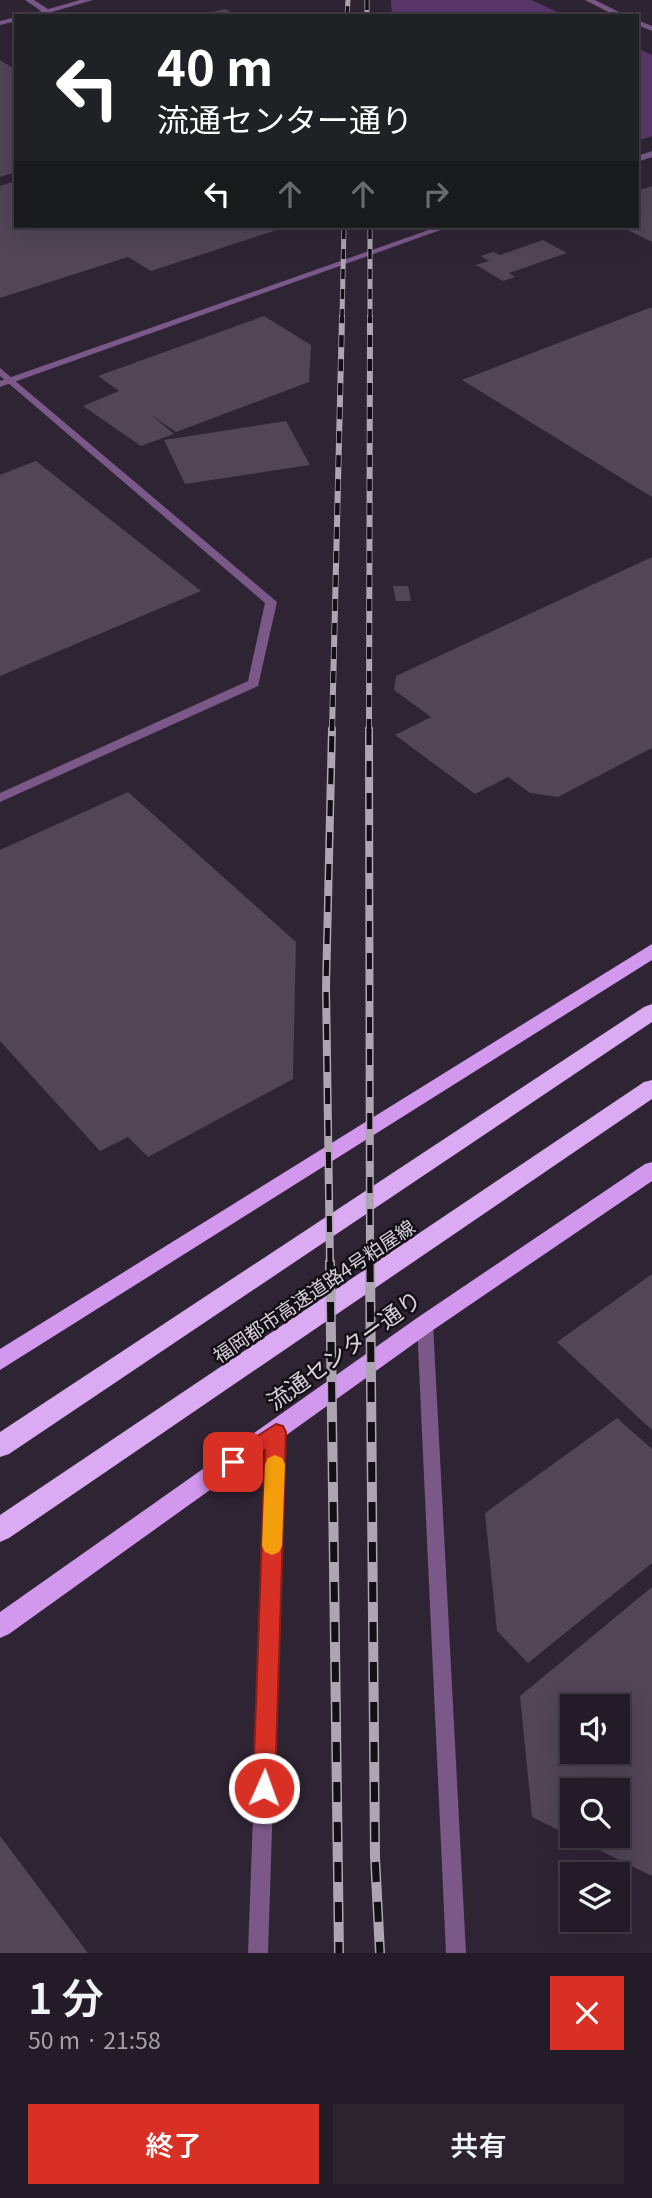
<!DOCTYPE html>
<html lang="ja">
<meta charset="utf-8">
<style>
:root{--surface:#231b27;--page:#2b242f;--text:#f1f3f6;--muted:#a3a1a7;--line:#403944;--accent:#d93025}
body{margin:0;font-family:Georgia,"Noto Sans JP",serif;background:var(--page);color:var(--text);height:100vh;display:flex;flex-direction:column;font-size:26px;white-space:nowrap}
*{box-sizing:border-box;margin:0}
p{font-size:23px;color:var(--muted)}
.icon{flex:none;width:38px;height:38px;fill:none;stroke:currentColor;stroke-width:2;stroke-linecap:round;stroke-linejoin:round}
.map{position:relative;height:1953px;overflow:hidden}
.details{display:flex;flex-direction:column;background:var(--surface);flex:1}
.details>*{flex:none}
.banner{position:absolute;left:14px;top:14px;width:625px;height:214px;border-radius:0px;box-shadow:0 7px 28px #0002,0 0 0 2px var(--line);background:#202124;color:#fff;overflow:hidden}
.controls{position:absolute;left:560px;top:1694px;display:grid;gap:14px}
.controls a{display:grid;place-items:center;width:70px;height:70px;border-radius:0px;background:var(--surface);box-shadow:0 7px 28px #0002,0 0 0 2px var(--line);font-size:35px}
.pin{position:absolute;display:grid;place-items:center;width:60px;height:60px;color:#fff;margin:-30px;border-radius:14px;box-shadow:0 4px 10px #0006}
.me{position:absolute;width:77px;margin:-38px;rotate:2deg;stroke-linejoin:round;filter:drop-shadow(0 0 5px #0008)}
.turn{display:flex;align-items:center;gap:24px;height:147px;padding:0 28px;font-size:32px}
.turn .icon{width:91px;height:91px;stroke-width:2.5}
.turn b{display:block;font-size:49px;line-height:60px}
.lanes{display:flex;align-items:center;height:66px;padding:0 28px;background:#0003;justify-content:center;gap:35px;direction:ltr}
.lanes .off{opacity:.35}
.round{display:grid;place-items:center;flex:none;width:74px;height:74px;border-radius:0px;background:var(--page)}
.overview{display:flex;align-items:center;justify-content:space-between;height:119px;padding:0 28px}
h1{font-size:42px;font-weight:600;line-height:52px}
.action{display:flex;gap:14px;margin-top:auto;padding:14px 28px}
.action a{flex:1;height:80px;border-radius:0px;background:var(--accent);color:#fff;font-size:28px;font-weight:600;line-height:80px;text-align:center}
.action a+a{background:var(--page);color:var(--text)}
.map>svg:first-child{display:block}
.green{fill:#5b376c}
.building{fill:#514556;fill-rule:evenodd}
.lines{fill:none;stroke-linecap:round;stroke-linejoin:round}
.minor{fill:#7a5989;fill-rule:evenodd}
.tertiary{fill:#7a5989;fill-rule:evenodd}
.trunk{fill:#d298ee;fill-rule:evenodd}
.motorway{fill:#daaaf2;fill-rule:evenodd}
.rail-far3-casing{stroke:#ada5b1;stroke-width:5}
.rail-far2-casing{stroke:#ada5b1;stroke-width:6}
.rail-far1-casing{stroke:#ada5b1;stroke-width:8}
.rail-casing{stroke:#ada5b1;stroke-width:10}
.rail-far3{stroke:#140f17;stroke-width:3.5;stroke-dasharray:10;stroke-linecap:butt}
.rail-far2{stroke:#140f17;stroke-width:4.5;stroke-dasharray:12;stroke-linecap:butt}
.rail-far1{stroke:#140f17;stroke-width:5;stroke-dasharray:16;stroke-linecap:butt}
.rail{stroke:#140f17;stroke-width:7;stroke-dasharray:20;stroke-linecap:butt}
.route{fill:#d93025;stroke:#8d1f18;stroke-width:2}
.slow{fill:#f59e0b}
.labels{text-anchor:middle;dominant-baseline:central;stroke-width:5;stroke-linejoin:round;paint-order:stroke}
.street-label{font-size:19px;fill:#d8d1dc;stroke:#140f17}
.near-street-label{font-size:23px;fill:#d8d1dc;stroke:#140f17}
</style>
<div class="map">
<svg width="652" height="1953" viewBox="0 0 652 1953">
<rect width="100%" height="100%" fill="#2f2434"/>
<path class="green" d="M 391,0 L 531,0 L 566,16 L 392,16 Z
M 637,48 L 652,55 L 652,136 L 637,141 Z"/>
<path class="building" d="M 225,9 L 239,16 L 202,16 L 201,15 Z
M 0,60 L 16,70 L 16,172 L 0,177 Z
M 16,181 L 16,226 L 289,226 L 151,271 L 128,257 L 0,298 L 0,186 Z
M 652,186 L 652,242 L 620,226 L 637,226 L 637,191 Z
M 543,240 L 567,253 L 509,273 L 515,277 L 503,281 L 476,265 L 489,261 L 481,256 L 493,252 L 500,255 Z
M 652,307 L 652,497 L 462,380 Z
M 264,316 L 311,345 L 309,382 L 176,432 L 150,414 L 174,434 L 141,446 L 83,406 L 119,391 L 98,376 Z
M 286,421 L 310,465 L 185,484 L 164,440 Z
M 36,461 L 201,591 L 0,676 L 0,475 Z
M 652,557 L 652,748 L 558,797 L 530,793 L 508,777 L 475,794 L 395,735 L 431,717 L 394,690 L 396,676 Z
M 393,586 L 408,586 L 411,601 L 396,601 Z
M 128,792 L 296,942 L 293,1079 L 148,1157 L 128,1137 L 100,1151 L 0,1041 L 0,850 Z
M 652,1274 L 652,1430 L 557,1342 Z
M 617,1418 L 652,1449 L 652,1563 L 528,1663 L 497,1631 L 485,1513 Z
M 652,1587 L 652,1876 L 532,1817 L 520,1696 ZM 572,1706 L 618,1706 L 618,1752 L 572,1752 ZM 572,1790 L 618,1790 L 618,1836 L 572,1836 Z
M 0,1836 L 88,1953 L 0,1953 Z"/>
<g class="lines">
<path class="minor" d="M 25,0 L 34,0 L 51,11 L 44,13 Z
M 0,368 L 277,602 L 258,686 L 0,802 L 0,793 L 248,681 L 265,603 L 0,376 Z"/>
<path class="tertiary" d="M 80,0 L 93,0 L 38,16 L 24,16 Z
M 585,0 L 595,0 L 627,16 L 616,16 Z
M 16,17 L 16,21 L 0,25 L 0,21 Z
M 637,20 L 652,26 L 652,31 L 637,25 Z
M 652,151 L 652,157 L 637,162 L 637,156 Z
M 440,226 L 452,226 L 0,387 L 0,381 Z
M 425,1317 L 431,1319 L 433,1324 L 466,1953 L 446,1953 L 417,1324 L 419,1319 Z
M 276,1425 L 282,1427 L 285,1432 L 268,1953 L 248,1953 L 267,1432 L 270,1427 Z"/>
<path class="trunk" d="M 652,944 L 652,960 L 0,1370 L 0,1349 Z
M 652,1162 L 652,1181 L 433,1330 L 9,1634 L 0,1638 L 0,1612 L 417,1318 L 645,1164 Z"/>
<path class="motorway" d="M 652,1004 L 652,1022 L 9,1454 L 0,1457 L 0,1432 L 644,1007 Z
M 652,1080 L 652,1099 L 9,1538 L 0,1542 L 0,1515 L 644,1082 Z"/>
<g class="rail-far3-casing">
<path id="rail-far3" d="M 367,0 L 367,16
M 347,16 L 348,0
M 342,319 L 344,226
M 370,319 L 370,226"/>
</g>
<g class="rail-far2-casing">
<path id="rail-far2" d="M 332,731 L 342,317
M 369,731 L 370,317"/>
</g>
<g class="rail-far1-casing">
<path id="rail-far1" d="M 369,729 L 370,1264
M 330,1264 L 326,988 L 332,729"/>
</g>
<g class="rail-casing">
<path id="rail" d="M 330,1262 L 339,1953
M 370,1262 L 375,1857 L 380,1953"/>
</g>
<use href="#rail-far3" class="rail-far3"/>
<use href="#rail-far2" class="rail-far2"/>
<use href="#rail-far1" class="rail-far1"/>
<use href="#rail" class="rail"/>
</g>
<path class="route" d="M 276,1424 L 283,1426 L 286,1432 L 275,1788 L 272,1796 L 264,1799 L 256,1796 L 253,1788 L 265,1450 L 233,1470 L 226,1468 L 224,1462 L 226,1456 Z"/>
<path class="slow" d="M 275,1455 L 282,1458 L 285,1464 L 282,1546 L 279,1552 L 272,1555 L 265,1552 L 262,1546 L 265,1464 L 268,1458 Z"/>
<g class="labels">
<g class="street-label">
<text transform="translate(313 1290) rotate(-34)">福岡都市高速道路4号粕屋線</text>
</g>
<g class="near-street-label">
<text transform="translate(343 1349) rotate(-36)">流通センター通り</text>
</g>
</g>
</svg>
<div class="controls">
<a><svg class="icon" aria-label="sound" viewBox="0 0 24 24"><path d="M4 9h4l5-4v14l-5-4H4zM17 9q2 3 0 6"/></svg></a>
<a><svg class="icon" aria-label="search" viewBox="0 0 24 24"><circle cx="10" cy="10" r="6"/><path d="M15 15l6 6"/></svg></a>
<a><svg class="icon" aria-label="layers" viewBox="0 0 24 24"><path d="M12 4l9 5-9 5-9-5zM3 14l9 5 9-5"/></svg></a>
</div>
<div class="pin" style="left:233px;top:1462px;background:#d93025"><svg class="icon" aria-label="arrive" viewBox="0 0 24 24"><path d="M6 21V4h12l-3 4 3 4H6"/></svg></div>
<svg class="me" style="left:264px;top:1788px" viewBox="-20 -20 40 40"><circle r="17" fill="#d93025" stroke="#fff" stroke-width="3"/><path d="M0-11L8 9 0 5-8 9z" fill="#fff"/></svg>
<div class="banner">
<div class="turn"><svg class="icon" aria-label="left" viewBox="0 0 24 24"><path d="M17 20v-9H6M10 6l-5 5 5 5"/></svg><div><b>40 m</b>流通センター通り</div></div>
<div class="lanes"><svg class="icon" aria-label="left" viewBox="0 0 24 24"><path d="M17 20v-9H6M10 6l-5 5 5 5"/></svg><svg class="icon off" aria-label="ahead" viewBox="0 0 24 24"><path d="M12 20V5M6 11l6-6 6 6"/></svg><svg class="icon off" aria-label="ahead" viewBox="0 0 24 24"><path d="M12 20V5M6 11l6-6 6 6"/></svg><svg class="icon off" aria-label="right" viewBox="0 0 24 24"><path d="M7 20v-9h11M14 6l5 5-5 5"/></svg></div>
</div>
</div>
<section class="details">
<div class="overview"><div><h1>1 分</h1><p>50 m · 21:58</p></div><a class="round" style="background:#d93025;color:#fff"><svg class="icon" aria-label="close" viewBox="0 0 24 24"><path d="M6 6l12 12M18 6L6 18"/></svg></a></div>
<div class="action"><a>終了</a><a>共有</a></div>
</section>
